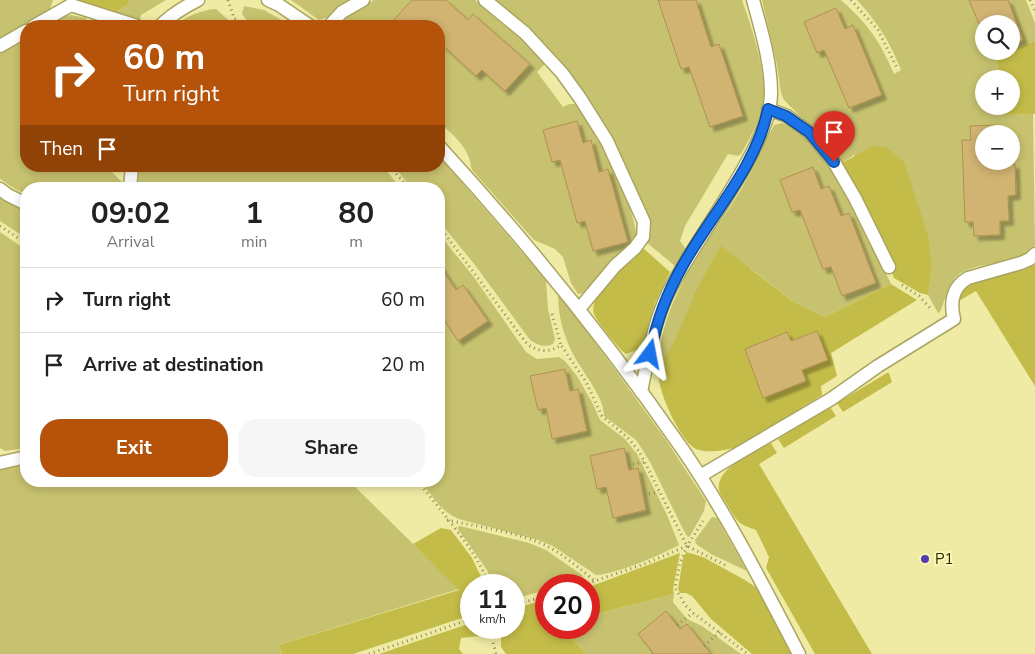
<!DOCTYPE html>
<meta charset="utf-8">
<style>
:root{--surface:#fff;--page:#f6f6f6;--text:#222;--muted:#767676;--line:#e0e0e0;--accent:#b45309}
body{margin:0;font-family:"Nunito Sans",sans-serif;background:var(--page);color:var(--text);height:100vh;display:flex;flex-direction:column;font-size:19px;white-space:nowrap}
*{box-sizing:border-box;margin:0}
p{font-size:16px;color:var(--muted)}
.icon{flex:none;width:28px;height:28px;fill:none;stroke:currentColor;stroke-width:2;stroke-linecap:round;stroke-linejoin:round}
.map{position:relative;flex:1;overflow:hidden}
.details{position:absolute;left:20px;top:182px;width:425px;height:305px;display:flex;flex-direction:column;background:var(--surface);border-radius:20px;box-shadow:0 2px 8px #0003}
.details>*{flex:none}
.guide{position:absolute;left:20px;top:20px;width:425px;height:152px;border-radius:20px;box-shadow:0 2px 8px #0003;background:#b45309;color:#fff;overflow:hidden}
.tools{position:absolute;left:975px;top:15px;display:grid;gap:10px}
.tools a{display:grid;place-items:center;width:45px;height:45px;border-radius:50%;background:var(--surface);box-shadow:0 2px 8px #0003;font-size:25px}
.speed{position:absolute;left:460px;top:574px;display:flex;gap:10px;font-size:25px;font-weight:700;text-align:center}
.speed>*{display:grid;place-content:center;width:65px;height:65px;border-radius:50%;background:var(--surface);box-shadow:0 2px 8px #0003;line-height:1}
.speed small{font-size:12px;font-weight:400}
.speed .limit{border:8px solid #d22;background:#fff;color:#111}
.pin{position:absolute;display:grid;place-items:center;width:42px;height:42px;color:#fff;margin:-51px -21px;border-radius:50% 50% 50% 0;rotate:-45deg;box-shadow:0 0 5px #0007}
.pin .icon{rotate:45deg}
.me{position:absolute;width:55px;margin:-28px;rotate:13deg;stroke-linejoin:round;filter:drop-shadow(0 0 4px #0008)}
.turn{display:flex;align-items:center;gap:18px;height:105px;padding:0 20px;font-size:22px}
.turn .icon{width:65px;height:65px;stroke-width:2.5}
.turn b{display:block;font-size:35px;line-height:42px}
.then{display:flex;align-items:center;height:48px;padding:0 20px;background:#0003;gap:10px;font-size:19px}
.eta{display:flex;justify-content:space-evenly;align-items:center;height:85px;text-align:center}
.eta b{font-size:30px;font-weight:700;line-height:35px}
.primary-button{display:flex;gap:10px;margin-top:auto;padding:10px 20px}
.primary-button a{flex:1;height:58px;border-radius:20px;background:var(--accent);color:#fff;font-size:20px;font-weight:700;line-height:58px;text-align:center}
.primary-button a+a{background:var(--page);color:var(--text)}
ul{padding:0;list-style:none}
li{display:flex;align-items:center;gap:15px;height:65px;padding:0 20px;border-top:1px solid var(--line)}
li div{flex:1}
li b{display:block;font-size:19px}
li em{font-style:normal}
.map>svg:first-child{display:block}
.green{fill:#c7c26f;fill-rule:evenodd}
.forest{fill:#c4bc48}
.building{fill:#d1b372;stroke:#af9151;filter:url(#shadow)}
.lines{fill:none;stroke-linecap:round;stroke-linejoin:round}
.service-casing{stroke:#a9a561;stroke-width:15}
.path{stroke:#8d8a58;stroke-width:3;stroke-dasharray:1 4;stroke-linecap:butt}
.service{stroke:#fff;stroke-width:12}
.route-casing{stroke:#114b97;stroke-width:12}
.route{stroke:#1a73e8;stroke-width:9}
.poi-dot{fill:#533cb4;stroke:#fcf8b1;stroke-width:2}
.labels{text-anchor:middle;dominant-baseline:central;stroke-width:4;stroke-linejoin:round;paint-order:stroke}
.poi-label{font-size:15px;fill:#2c2a0d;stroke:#fcf8b1;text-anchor:start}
</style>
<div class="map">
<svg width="1035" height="654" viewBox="0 0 1035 654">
<defs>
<filter id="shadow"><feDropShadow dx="4.5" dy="4.5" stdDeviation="1" flood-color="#0004"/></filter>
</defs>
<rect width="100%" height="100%" fill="#efeba4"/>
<path class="green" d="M 0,0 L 53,0 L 50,10 L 0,40 Z
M 131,0 L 166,0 L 141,15 L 140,21 L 111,15 L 126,6 Z
M 291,0 L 353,0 L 331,16 L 319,20 Z
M 374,0 L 475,0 L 518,33 L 544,61 L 544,65 L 537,72 L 563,107 L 569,104 L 578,104 C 602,143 630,191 637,237 L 586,293 L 578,294 L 571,283 L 563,257 L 555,249 L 534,240 L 472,170 C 470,166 471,162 469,158 C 465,145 450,131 439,123 L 439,26 L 340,26 L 347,15 Z
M 491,0 L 742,0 C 752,28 770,80 762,109 C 758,125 749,139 741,154 L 738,156 L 728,154 L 685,226 L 680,241 L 686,249 L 675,266 L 646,242 L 651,232 L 648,218 L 603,125 Z
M 762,0 L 841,0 C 868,24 880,41 894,74 L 901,70 C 890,42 878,23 857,0 L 1026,0 L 1035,23 L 1035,41 L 1011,50 L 1011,24 L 984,24 L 984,51 L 1008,51 L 995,57 L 1002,79 L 984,79 L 984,106 L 1005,106 L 1004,115 L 1033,114 L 1035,245 C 1018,268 975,260 957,276 C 948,284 945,301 940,312 L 938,313 L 928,295 L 932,269 L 854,155 L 842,163 L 820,136 L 784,100 L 781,93 L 777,65 ZM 984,134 L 1011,134 L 1011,161 L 984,161 Z
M 244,6 L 264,10 L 292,26 L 251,26 L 242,14 Z
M 216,9 L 235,26 L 175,26 C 187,16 200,10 216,9 Z
M 71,15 L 86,18 L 89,26 L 43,26 L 60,17 Z
M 26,36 L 26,166 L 111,166 L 111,171 L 122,182 L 121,189 L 26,189 L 26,194 L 15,189 L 0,179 L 0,50 Z
M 782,123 C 798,127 806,139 817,151 C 850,190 869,237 891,284 L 825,317 L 792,301 L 750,268 L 674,344 L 659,369 C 657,306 705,247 737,196 C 746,182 752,167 759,152 C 764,142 770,134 774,125 Z
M 439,156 L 546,280 L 548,309 L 555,339 L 553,344 C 544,348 538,345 530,340 L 475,265 L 439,221 L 439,189 L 412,189 L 394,166 L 439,166 Z
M 138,166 L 383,166 L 401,189 L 138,189 Z
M 0,198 L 26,212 L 26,238 L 0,221 Z
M 0,232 L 26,250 L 26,448 L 5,451 L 0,448 Z
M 439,234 L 473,276 L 526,352 L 537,359 L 559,357 L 565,361 L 577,376 L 592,402 L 600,420 L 625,439 L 637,454 L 667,515 L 679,545 C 663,554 614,575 596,575 L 553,546 L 538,540 L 459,519 C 441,512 432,496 421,481 L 439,481 Z
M 558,294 L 584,327 L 666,440 L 706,501 L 704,511 L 690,536 L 688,537 L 685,533 L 650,462 L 640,446 L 636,440 L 604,416 C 605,398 581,370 573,354 C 563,335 558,315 558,294 Z
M 26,465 L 26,481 L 349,481 L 459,589 L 279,645 L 282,654 L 0,654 L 0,468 Z
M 712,517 L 717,518 L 747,571 L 711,554 L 696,544 L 695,540 Z
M 460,526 L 529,543 L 546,550 L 582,575 L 584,579 L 566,585 L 546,585 L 546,590 L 514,599 L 514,585 L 494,585 L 487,570 L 458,529 L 458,527 Z
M 674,594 L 673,602 L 687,619 L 702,626 L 741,654 L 586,654 L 571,638 L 565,628 L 589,628 L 589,616 Z"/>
<path class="forest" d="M 78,0 L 131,0 L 126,6 L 111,15 L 82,3 Z
M 1035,41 L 1035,114 L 1003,115 L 1005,106 L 1011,106 L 1011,79 L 1002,79 L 995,57 Z
M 873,146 L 886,147 L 904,162 L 928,236 L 932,269 L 928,295 L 920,293 L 894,278 L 878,233 L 842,163 Z
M 721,246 L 792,301 L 825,317 L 891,284 L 917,300 L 831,353 L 837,376 L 821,386 L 822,395 L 738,447 C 725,450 709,454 696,449 C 681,443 654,385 659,369 C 662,359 670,351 674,342 C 682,326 688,309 695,293 C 703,277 712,262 721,246 Z
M 643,248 L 670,272 L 655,303 L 645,340 L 637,350 L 626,354 L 622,351 C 616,344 597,322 594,314 C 587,294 630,260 643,248 Z
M 1035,263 L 1035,386 L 976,291 L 957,302 L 964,286 L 983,279 L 1024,269 Z
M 887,373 L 889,373 L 892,382 L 843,412 L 837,403 Z
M 830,407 L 836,416 L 784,448 L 778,439 Z
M 771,443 L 777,453 L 759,464 L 872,654 L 815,654 L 766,568 L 769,557 L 756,530 C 736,523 738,522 726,503 C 724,499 720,494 719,490 C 715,468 756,451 771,443 Z
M 441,528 L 451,530 L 472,558 L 485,585 L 471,585 L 471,615 L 353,654 L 282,654 L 279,645 L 459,590 L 413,544 Z
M 686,552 L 703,557 L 745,580 L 757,588 L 794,654 L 752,654 L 711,619 L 692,596 L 686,593 L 680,593 L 678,589 L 683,558 Z
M 680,553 L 673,589 L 674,594 L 589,616 L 589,587 Z
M 546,599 L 546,628 L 565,628 L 571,638 L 586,654 L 506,654 L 501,647 L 501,628 L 514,628 L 514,609 Z
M 471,623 L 471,628 L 491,628 L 489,635 L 461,638 L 459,649 L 463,654 L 379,654 Z"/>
<path class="building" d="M 412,0 L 446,0 L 468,20 L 473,14 L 530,64 L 505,91 L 482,70 L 476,76 L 439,42 L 439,26 L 388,26 Z
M 658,0 L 696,0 L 711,47 L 719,44 L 743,116 L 710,127 L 689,67 L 681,69 Z
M 969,0 L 1008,0 L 1023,40 L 1011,45 L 1011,24 L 984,24 L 984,36 Z
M 836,8 L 845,29 L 853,25 L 882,95 L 849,108 L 824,50 L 817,53 L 804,22 Z
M 577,121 L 583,143 L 591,140 L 599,172 L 608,169 L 628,242 L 593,251 L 585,221 L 577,223 L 560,160 L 552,162 L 543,130 Z
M 997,125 L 997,134 L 984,134 L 984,161 L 1007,161 L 1007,164 L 1015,164 L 1016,195 L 1008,196 L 1009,221 L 1000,221 L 1000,235 L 974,236 L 973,222 L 965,222 L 962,140 L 971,140 L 970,126 Z
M 813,167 L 821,189 L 829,186 L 841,216 L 849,213 L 876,283 L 842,296 L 831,267 L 823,269 L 800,210 L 792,212 L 780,180 Z
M 439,264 L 456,290 L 463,285 L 488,321 L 458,341 L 439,312 Z
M 817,331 L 828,360 L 802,370 L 806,381 L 763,398 L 745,349 L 787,332 L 791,341 Z
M 565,369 L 570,391 L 578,389 L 587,431 L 552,439 L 546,408 L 538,410 L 530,376 Z
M 624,448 L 629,470 L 638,468 L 646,510 L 613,518 L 606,487 L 597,489 L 590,456 Z
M 666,611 L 680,629 L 687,624 L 711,654 L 651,654 L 653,653 L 638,634 Z"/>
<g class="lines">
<g class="service-casing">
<path id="service" d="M 268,0 L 279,5 L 310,26
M 485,0 L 525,33 L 562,73 L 580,98 L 607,141 L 644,222 L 643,237 L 640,241 L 635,248 L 615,266 L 579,309
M 34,26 L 71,5 L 137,26
M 160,26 C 171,15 184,7 198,0
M 329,26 L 342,12 L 363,0
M 0,46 L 26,31
M 768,109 L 787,116 L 809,132 L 834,162 L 855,198 L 889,267
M 439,146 C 527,242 609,343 683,450 C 727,514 763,585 799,654
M 0,189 L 8,195 L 26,204
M 130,189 L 132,166
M 641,392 C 648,359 653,324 668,293 C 694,243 730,198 755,147 C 763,130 771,112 771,93 C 771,62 761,29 753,0
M 0,463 L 26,457
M 700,476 L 831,399 L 878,366 L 954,319 C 950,303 952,287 968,278 L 1021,263 L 1030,259 L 1035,254"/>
</g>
<path class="path" d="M 228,0 L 234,18 L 243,26
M 851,0 L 878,30 L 898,70
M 1030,0 L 1035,11
M 390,166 L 409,189
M 0,226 L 26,243
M 439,226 L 527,344 C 539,352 549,353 561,345 L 586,382 L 602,416 L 627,437 L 639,451 L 687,546 L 727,566
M 902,285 L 919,296 L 930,308
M 552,314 L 561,345
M 628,465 L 644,462
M 418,481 C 440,511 477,550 489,585
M 644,495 L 659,492
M 447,520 C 476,526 519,533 545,545 C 563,554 579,568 595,581
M 687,546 L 680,563 L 675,588 L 686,606 L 693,613 L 748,654
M 583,585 L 644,564 L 687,546 L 703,521
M 514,605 L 546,596
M 677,625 L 693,613
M 495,628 L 493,642 L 496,654
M 704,646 L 720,632
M 369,654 L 471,619"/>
<use href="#service" class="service"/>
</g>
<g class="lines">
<g class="route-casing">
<path id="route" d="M 650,354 C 657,320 666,295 683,265 C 711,215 757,166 768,109 L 786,116 L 809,132 L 834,162"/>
</g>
<use href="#route" class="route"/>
</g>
<circle class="poi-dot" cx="925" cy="559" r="5"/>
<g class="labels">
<g class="poi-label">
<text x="935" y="559">P1</text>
</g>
</g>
</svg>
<div class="tools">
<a><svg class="icon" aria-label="search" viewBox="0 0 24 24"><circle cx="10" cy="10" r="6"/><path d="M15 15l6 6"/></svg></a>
<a>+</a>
<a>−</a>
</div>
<div class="speed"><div>11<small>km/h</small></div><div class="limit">20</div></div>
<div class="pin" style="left:834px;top:162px;background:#d93025"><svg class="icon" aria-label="arrive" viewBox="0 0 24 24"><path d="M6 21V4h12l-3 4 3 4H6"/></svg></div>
<svg class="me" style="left:650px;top:354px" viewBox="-20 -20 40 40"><path d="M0-17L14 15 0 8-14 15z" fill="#1a73e8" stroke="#fff" stroke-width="4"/></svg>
<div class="guide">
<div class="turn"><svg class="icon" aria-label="right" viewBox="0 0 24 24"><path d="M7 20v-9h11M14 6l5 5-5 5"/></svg><div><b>60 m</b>Turn right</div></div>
<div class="then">Then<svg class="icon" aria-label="arrive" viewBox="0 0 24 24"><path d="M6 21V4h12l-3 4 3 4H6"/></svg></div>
</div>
<section class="details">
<div class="eta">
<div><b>09:02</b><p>Arrival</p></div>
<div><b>1</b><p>min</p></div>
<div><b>80</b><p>m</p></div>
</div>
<ul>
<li><svg class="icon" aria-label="right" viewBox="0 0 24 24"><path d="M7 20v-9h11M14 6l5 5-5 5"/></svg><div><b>Turn right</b></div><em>60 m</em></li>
<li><svg class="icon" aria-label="arrive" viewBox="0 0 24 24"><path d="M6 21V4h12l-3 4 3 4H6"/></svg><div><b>Arrive at destination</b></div><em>20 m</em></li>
</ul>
<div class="primary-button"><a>Exit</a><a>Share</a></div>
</section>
</div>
